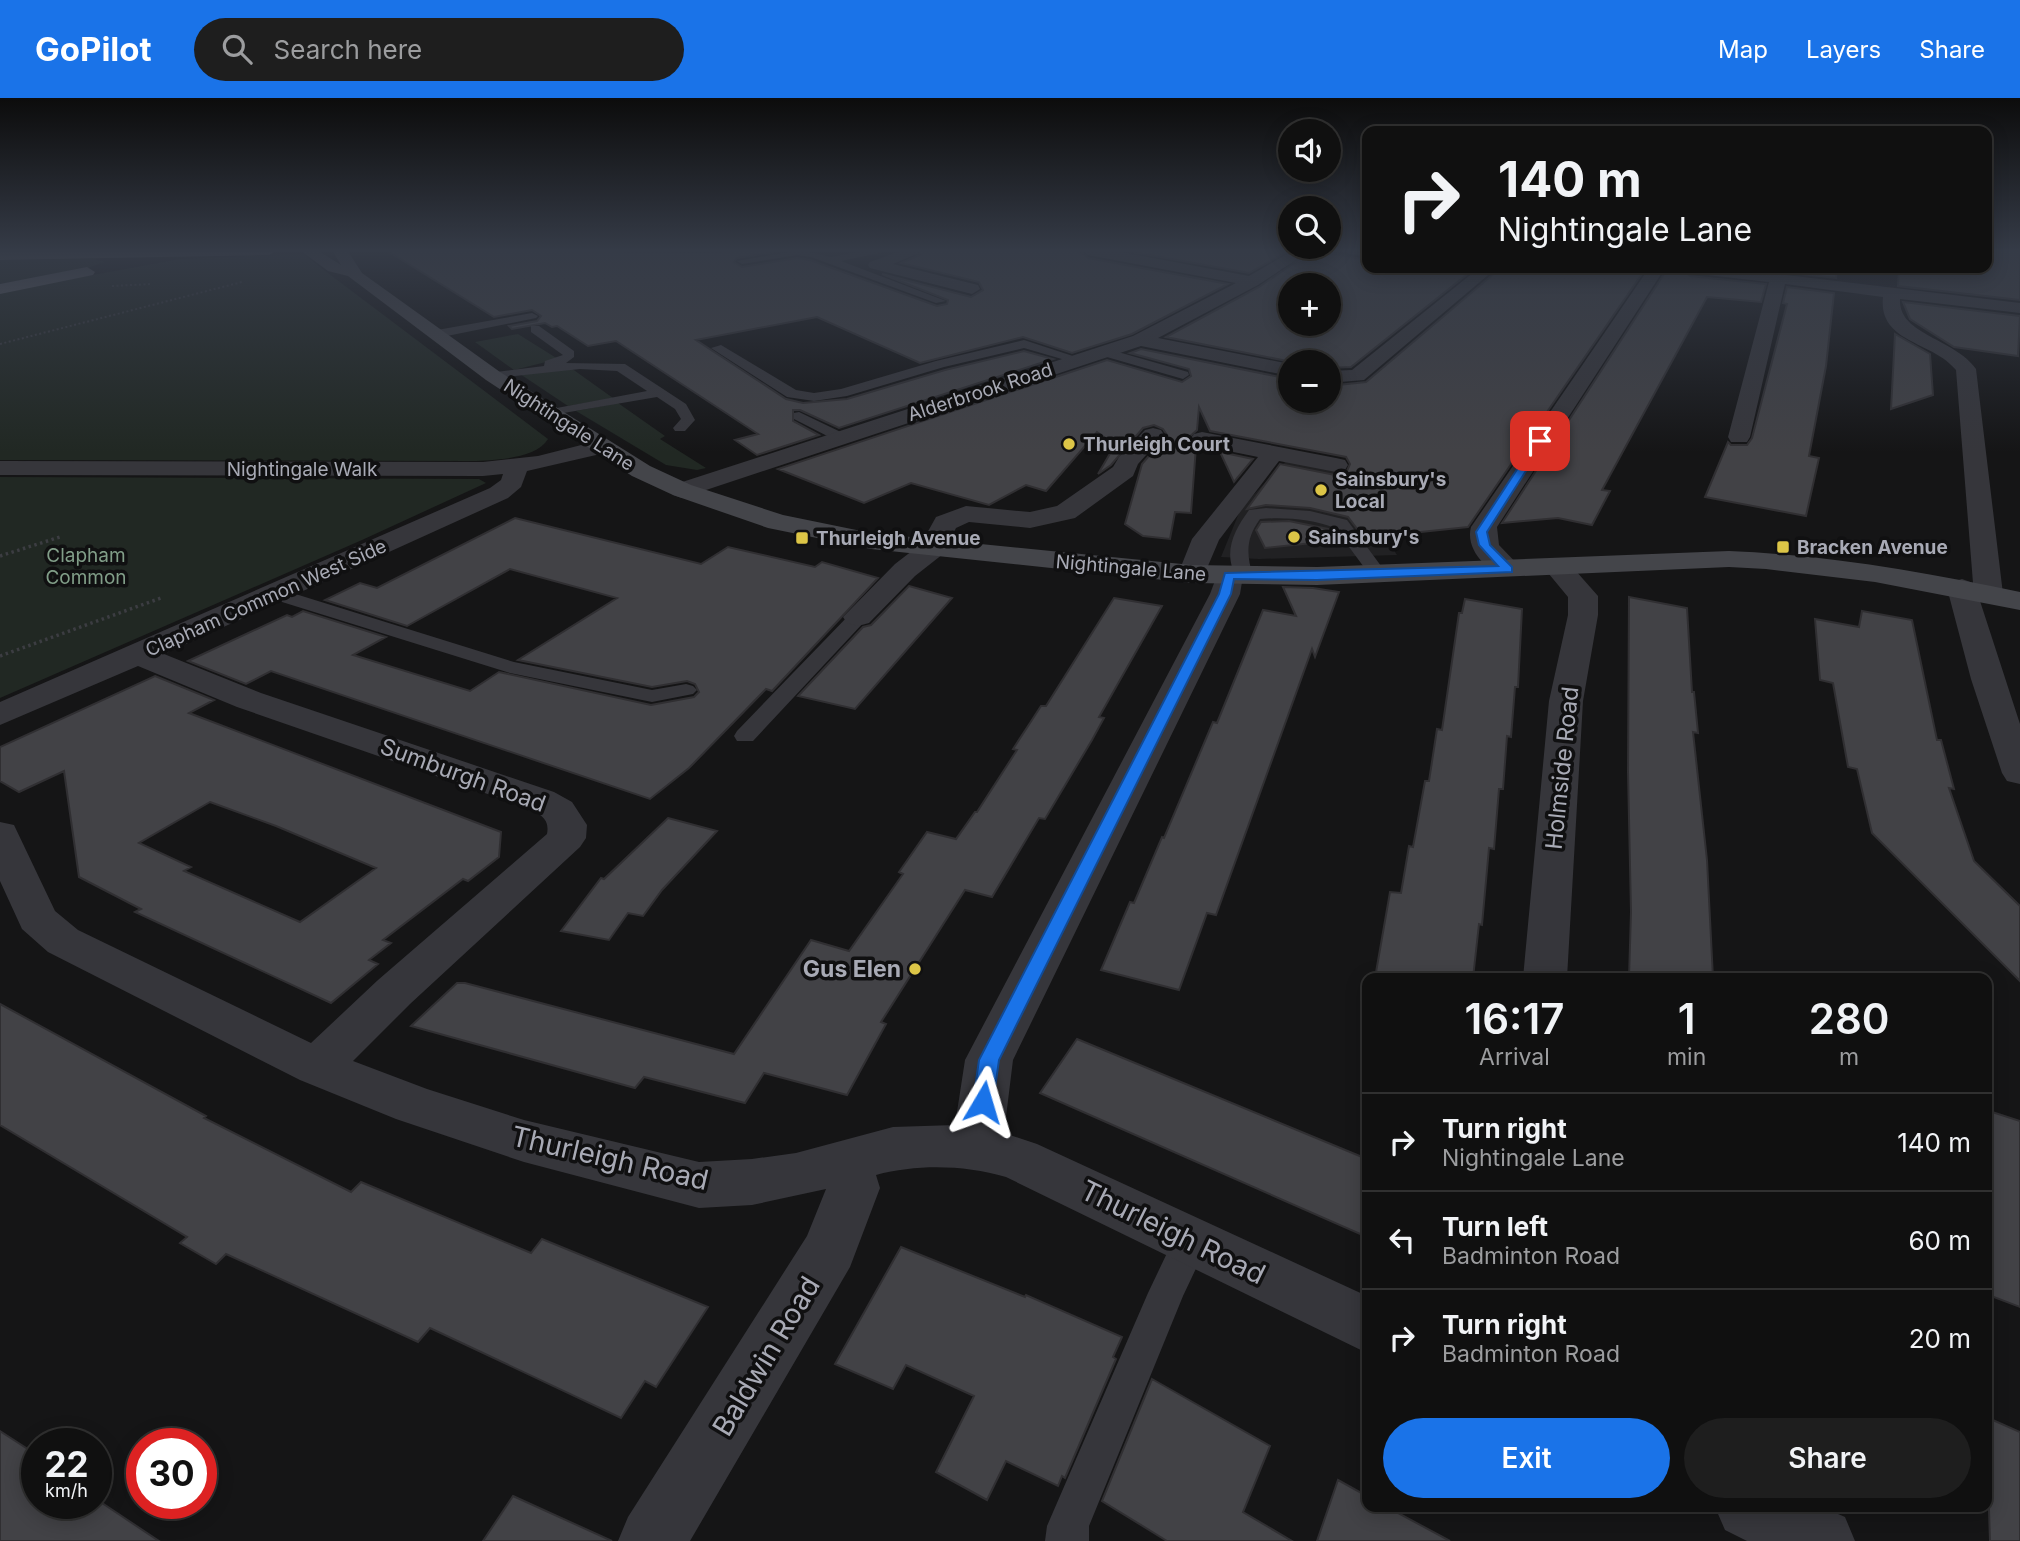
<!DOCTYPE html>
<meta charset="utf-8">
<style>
:root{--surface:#101010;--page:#1e1e1e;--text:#f1f3f6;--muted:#9c9d9f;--line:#303030;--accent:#1a73e8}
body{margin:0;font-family:Inter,sans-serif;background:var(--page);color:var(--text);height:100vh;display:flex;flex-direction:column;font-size:26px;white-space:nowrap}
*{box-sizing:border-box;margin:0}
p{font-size:23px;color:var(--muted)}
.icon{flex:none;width:38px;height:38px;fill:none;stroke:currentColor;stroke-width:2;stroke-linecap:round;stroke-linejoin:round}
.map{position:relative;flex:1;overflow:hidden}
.sheet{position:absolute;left:1362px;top:875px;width:630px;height:539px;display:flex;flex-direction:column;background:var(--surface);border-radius:14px;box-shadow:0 4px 18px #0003,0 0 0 2px var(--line)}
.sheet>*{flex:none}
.hud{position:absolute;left:1362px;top:28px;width:630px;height:147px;border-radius:14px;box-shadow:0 4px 18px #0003,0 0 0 2px var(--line);background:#101010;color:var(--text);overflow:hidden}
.controls{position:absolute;left:1278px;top:21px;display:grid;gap:14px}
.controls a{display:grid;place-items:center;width:63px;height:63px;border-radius:50%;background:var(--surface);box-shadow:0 4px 18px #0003,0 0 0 2px var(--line);font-size:35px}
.speed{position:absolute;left:21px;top:1330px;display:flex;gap:14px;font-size:35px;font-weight:700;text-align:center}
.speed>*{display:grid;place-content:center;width:91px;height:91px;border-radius:50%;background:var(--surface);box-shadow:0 4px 18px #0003,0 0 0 2px var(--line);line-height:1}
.speed small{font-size:18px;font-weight:400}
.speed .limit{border:10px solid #d22;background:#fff;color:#111}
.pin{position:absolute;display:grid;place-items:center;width:60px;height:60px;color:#fff;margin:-30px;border-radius:14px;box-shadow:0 4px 10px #0006}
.me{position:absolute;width:77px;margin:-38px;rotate:7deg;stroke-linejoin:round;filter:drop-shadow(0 0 5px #0008)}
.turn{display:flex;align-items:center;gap:24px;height:147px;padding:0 21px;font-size:32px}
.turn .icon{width:91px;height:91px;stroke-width:2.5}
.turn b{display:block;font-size:49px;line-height:60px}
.eta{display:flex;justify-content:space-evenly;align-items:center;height:119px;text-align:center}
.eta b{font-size:42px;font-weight:600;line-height:49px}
.cta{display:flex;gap:14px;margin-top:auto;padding:14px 21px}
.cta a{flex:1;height:80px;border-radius:42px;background:var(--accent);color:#fff;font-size:28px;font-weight:600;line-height:80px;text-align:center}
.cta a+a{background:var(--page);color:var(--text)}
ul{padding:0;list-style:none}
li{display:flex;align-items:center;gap:21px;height:98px;padding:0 21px;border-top:2px solid var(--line)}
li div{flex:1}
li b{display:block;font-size:26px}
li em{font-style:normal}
header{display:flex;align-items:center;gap:42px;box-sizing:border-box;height:98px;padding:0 35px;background:var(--accent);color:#fff}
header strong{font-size:33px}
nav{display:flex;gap:38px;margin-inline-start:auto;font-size:24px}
.search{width:490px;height:63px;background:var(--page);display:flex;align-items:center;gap:18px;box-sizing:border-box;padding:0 24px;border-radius:38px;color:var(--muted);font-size:26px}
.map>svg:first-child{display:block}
.built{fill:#212123}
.green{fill:#212823}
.building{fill:#424246;stroke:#302f32;stroke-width:2;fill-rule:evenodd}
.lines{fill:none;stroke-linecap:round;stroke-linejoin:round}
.path-far1{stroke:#3c3d42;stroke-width:2;stroke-dasharray:2 2.5;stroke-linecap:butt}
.path{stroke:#3c3d42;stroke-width:3.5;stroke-dasharray:2.5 3.5;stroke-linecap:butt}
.lane{fill:#36363b;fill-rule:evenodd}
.street{fill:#36363b;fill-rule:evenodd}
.secondary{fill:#44454a;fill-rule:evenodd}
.highway{fill:#63646b;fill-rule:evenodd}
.route{fill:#1a73e8;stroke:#114b97;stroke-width:2}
.poi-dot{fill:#dcc547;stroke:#101011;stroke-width:2.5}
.labels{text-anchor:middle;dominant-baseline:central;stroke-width:7;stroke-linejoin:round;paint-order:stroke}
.far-street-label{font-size:19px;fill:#a8aab5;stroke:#101011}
.far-poi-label{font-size:19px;font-weight:bold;fill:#a8aab5;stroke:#101011;text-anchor:start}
.far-park-label{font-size:19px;fill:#819e88;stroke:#101011}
.street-label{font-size:23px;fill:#a8aab5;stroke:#101011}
.poi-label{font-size:23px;font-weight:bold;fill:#a8aab5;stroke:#101011;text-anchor:end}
.near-street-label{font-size:28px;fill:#a8aab5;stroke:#101011}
</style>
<header>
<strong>GoPilot</strong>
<div class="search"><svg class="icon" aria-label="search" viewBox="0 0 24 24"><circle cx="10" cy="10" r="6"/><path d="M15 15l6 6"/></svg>Search here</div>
<nav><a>Map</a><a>Layers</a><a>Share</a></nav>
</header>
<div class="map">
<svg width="2020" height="1443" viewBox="0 0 2020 1443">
<rect width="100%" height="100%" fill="#151516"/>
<path class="built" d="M 1286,363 L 1396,386 L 1384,436 L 1397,457 L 1259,461 L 1221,459 L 1241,410 Z"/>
<path class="green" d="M 285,157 L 304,157 L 548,341 C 536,361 495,362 473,363 L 0,362 L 0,194 L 180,161 Z
M 93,161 L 105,164 L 85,171 L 0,186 L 0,162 Z
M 518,236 L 558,261 L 514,272 L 475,244 Z
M 571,270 L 613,300 L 568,308 L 520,276 Z
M 618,305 L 665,338 L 660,341 L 706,370 L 697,372 L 666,367 L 576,313 Z
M 0,379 L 479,381 L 486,385 L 362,442 L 0,600 Z"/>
<path class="building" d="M 386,152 L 701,154 L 788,152 L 737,160 L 734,164 L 742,169 L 797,160 L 810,162 L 937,208 L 947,206 L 948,202 L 882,176 L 971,199 L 983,192 L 979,184 L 901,165 L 920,157 L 919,152 L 1078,152 L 1088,160 L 1228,186 L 1132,236 L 1072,255 L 1023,239 L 920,265 L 817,219 L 696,242 L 786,301 L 803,305 L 847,301 L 945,272 L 1024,253 L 1053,261 L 839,330 L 800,312 L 793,312 L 793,323 L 819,337 L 757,357 L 735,342 L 758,336 L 616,243 L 588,248 L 557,228 L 552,229 L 545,225 L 512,231 L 509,228 L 537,223 L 541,218 L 532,212 L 494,219 Z
M 1122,152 L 1290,152 L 1249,175 Z
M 1313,152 L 1367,162 L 1367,170 L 1475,170 L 1351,269 L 1328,270 L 1328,264 L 1292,264 L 1166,239 L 1259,189 ZM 1290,187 L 1328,187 L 1328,226 L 1290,226 Z
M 1986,152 L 2020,152 L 2020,202 L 1898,188 L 1899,170 L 1986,170 Z
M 1495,170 L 1646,170 L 1468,429 L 1364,440 L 1348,419 L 1310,410 L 1266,407 L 1247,411 L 1280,366 L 1335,377 L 1347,373 L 1350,366 L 1346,359 L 1210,333 L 1199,309 L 1197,332 L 1187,341 L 1196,349 L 1191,415 L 1175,414 L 1170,441 L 1143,438 L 1125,426 L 1142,366 L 1167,337 L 1163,331 L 1154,327 L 1143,330 L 1111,367 L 1098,376 L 1115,347 L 1097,334 L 1046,393 L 1026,387 L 989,407 L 911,385 L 864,405 L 778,371 L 1107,262 L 1182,284 L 1191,278 L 1189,271 L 1130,255 L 1141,251 L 1290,281 L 1290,303 L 1328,303 L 1328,288 L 1366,284 L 1496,174 Z
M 1668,170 L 1680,170 L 1690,178 L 1766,186 L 1761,204 L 1707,199 L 1602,392 L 1610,393 L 1592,427 L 1558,420 L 1502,425 Z
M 1748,170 L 1837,170 L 1836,180 Z
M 1787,189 L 1834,195 L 1826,268 L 1809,358 L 1819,360 L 1806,418 L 1705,399 L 1728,344 L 1731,347 L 1747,347 L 1752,340 L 1787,206 L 1783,205 Z
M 1903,204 L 2020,218 L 2018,258 L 1954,249 L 1910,221 Z
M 1895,236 L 1930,256 L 1933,297 L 1891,311 Z
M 1220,354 L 1253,361 L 1234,384 Z
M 515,420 L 701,466 L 728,449 L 815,469 L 822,464 L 878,480 L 772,593 L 766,591 L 689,670 L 650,701 L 271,573 L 246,586 L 188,563 L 287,517 L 292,519 L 303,513 L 386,539 L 353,557 L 470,593 L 499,574 L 651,607 L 694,599 L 699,594 L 695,586 L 687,583 L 652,589 L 518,562 L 617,500 L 510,471 L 407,528 L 325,502 L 360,485 L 377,490 Z
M 1289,423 L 1333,432 L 1341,442 L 1265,450 L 1256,432 L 1261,424 Z
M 909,488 L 952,500 L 855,611 L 798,598 L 863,529 L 871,527 Z
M 1283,489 L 1313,490 L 1339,494 L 1315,559 L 1312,551 L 1216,817 L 1207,815 L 1179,892 L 1101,872 L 1130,804 L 1134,805 L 1162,739 L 1164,740 L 1213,624 L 1217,625 L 1263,512 L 1296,518 Z
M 1629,499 L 1687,510 L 1692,594 L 1694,594 L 1698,635 L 1693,634 L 1707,762 L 1713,880 L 1629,880 L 1631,814 L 1628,674 Z
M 1114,500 L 1162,508 L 1099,619 L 1104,620 L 1092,642 L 1045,721 L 1039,720 L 992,799 L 965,792 L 881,924 L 886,926 L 847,997 L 764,975 L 745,1005 L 644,979 L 635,990 L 411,928 L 457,885 L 465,885 L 734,956 L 811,842 L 849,853 L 903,776 L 899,774 L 927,734 L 956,741 L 975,714 L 977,714 L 1017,652 L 1013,651 L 1030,625 L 1041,608 L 1046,608 Z
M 1465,501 L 1522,511 L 1518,589 L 1515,589 L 1511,639 L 1507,638 L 1503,691 L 1499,691 L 1494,751 L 1489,750 L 1482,827 L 1479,826 L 1473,880 L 1375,880 L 1390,794 L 1401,795 L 1409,748 L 1413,749 L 1425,683 L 1429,683 L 1437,631 L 1442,632 L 1459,515 L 1462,515 Z
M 1862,513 L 1912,522 L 1937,642 L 1941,642 L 1954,691 L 1949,690 L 1974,763 L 2020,808 L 2020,883 L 1872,735 L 1857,671 L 1848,669 L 1833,585 L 1820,582 L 1815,521 L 1859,529 Z
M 155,578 L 214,602 L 189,615 L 501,734 L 499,759 L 468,783 L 463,781 L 383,842 L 391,845 L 369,862 L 378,866 L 331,905 L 135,814 L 141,811 L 79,779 L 64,673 L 19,694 L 0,683 L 0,649 ZM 210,704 L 276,728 L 376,770 L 300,824 L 184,773 L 191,769 L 139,745 Z
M 668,720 L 717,733 L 662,792 L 643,818 L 628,815 L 609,842 L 561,833 L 601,780 L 604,781 Z
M 0,906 L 206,1018 L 204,1020 L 351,1094 L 361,1084 L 531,1155 L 542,1141 L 708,1209 L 656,1289 L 645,1283 L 621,1320 L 430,1230 L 418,1244 L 226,1156 L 216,1166 L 180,1145 L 187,1139 L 0,1027 Z
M 1077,941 L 1367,1061 L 1367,1139 L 1040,995 Z
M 1986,1012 L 2020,1023 L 2020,1209 L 1986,1196 Z
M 901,1149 L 1025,1199 L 1026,1197 L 1122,1239 L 1113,1259 L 1116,1261 L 1065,1380 L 1062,1378 L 1058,1388 L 1006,1363 L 987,1402 L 936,1374 L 974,1298 L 906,1267 L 893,1291 L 835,1266 Z
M 1152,1281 L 1270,1348 L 1243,1414 L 1292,1443 L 1167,1443 L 1102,1403 Z
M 1986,1319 L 2020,1334 L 2020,1443 L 1990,1443 Z
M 0,1333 L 37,1357 L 37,1405 L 102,1405 L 159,1443 L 0,1443 Z
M 1338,1382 L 1367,1398 L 1367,1409 L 1387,1409 L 1450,1443 L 1317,1443 Z
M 513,1398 L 612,1443 L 483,1443 Z"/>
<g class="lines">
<path class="path-far1" d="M 112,188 L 152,186
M 0,246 L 242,184"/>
<path class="path" d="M 0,458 L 60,439
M 0,558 L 161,500"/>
<path class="lane" d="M 801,152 L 831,159 L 869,152 L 886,152 L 884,154 L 841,163 L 946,203 L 936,205 L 811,159 L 797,157 L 742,166 L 737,163 Z
M 532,215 L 538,218 L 536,220 L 437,240 L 431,236 L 437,232 Z
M 531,228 L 539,228 L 574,253 L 574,259 L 566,265 L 625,266 L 686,306 L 695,322 L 685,333 L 675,333 L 673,330 L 681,321 L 675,311 L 657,299 L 546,318 L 546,312 L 647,293 L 617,273 L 580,271 L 488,281 L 488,275 L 544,268 L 545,263 L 563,257 L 531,234 Z
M 1024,242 L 1085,262 L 1079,266 L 1024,250 L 944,269 L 847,298 L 814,303 L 787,299 L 711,250 L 721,247 L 796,292 L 814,295 L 841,291 L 936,263 Z
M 1104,250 L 1188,274 L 1189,277 L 1183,281 L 1100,257 L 1098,254 Z
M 799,314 L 847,337 L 849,340 L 847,343 L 837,343 L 794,321 L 794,315 Z
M 1266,410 L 1310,413 L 1347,422 L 1387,476 L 1384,480 L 1372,480 L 1335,430 C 1311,421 1286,419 1260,421 C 1246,440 1246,456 1253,478 L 1244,483 L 1238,482 C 1222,456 1233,434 1249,412 Z
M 273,489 L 514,564 L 652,592 L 686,586 L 693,588 L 697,592 L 693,596 L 652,604 L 510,575 L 266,499 L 264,495 Z
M 858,513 L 865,515 L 868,519 L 865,523 L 753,643 L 737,643 L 734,638 L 737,633 L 851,515 Z
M 1191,1127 L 1204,1132 L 1209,1143 L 1183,1198 L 1089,1428 L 1089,1443 L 1045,1443 L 1047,1428 L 1148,1195 L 1178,1132 Z"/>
<path class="street" d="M 897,152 L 916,152 L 919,155 L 893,166 L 978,187 L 980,191 L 972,196 L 870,170 L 868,167 L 870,164 L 898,154 Z
M 1080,152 L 1110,152 L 1249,178 L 1294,152 L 1311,152 L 1258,187 L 1158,240 L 1290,266 L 1290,278 L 1141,248 L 691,397 L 682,400 L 673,397 L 669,392 L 673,387 L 1133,238 L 1236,185 L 1088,157 Z
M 1342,152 L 1367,152 L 1367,159 L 1345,155 Z
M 1479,170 L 1494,172 L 1364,282 L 1328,285 L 1328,273 L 1352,272 Z
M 1649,170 L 1665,170 L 1497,429 L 1499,447 L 1522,471 L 1518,477 C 1494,483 1464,454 1471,429 Z
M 1682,170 L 1728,170 L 2020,205 L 2020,215 L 1900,201 C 1898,237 1954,240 1976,271 L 2003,496 L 1998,502 L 1988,505 L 1980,503 L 2020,626 L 2020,686 L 2007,683 L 2002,675 L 1971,581 L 1947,490 L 1952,484 L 1962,481 L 1973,485 L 1956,272 C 1933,243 1878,245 1883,199 L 1785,186 L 1750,339 L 1747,344 L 1731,344 L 1728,339 L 1769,184 L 1690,175 Z
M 1153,330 L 1161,332 L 1164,337 L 1138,366 L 1133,378 L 1075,420 L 1030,430 L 969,424 L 956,430 L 943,456 L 915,478 L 869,525 L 858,528 L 847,525 L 843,519 L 895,466 L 921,446 L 936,419 L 966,408 L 1030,414 L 1057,408 L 1113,369 L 1119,359 L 1145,332 Z
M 1202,334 L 1336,360 L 1345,362 L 1348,367 L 1345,372 L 1336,374 L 1279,363 L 1219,442 L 1202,482 L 1192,485 L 1182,482 L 1178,476 L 1192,441 L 1258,359 L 1194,346 L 1190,341 L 1194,336 Z
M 601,342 L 609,344 L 613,349 L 609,354 L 527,373 L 521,389 L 508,400 L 164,556 L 261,595 L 554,694 L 572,704 L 587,727 L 586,740 L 580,749 L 410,906 L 353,963 L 427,991 L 524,1022 L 699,1064 L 752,1061 L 796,1055 L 893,1029 L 955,1027 L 965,962 L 1210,496 L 1219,472 L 1229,469 L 1239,472 L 1243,478 L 1240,496 L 1013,962 L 1004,1035 L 1037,1046 L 1367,1198 L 1367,1255 L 1006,1079 C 964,1067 918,1066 876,1077 L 880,1090 L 850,1169 L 690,1443 L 618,1443 L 628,1419 L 807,1138 L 826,1091 L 752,1107 L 699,1110 L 524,1064 L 396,1021 L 300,982 L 48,854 L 22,831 L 0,783 L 0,724 L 14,727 L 55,813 L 78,832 L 311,945 L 378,882 L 547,736 C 550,720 540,717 528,710 L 237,609 L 138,568 L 0,627 L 0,604 L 490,390 L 501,382 L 503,376 L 483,378 L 0,377 L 0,363 L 483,364 L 538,358 Z
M 1558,462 L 1568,464 L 1598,498 L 1598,517 L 1583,603 L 1567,880 L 1523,880 L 1549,603 L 1568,517 L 1568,499 L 1544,470 L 1548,464 Z
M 1715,1409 L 1822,1409 L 1845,1419 L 1855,1443 L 1747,1443 L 1725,1432 Z"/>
<path class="secondary" d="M 300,152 L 317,152 L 341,167 L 332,152 L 347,152 L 362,175 L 500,274 L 650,368 L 691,387 L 783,417 L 871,435 L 1192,467 L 1317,469 L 1729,453 C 1828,457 1924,474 2020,494 L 2020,512 L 1875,484 L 1766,471 L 1729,469 L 1317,487 L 1192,485 L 871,451 L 768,430 L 673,397 L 632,378 L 486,282 L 348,178 L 328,173 Z"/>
<path class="highway" d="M 0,152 L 277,152 L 269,157 L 0,162 Z
M 87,169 L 95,174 L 93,177 L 0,196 L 0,186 Z"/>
</g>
<linearGradient id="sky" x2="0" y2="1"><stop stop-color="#0c0c0c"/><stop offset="0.43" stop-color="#353b47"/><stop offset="1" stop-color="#353b47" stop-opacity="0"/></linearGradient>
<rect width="2020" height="354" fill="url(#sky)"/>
<path class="route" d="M 1537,341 L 1545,343 L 1487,434 L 1490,447 L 1512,469 L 1512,474 L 1317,482 L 1234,481 L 1231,496 L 999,962 L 993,1004 L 990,1009 L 983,1012 L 976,1009 L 973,1004 L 979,962 L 1219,496 L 1225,475 L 1498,468 L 1479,447 L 1476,434 Z"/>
<g class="poi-dot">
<circle cx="1069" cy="346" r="7"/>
<circle cx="1321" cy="392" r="7"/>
<circle cx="1294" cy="439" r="7"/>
<rect x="795" y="433" width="14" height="14" rx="3.5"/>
<rect x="1776" y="442" width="14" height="14" rx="3.5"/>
<circle cx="915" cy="871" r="7"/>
</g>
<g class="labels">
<g class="far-street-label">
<text transform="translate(980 294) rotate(-18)">Alderbrook Road</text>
<text transform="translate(569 327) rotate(33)">Nightingale Lane</text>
<text x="302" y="371">Nightingale Walk</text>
<text transform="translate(1131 470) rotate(5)">Nightingale Lane</text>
<text transform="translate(266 500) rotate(-24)">Clapham Common West Side</text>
</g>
<g class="far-poi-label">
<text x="1083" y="346">Thurleigh Court</text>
<text x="1335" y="381">Sainsbury's<tspan x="1335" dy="22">Local</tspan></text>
<text x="1308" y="439">Sainsbury's</text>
<text x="816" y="440">Thurleigh Avenue</text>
<text x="1797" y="449">Bracken Avenue</text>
</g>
<g class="far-park-label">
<text x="86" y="457">Clapham<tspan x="86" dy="22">Common</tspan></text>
</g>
<g class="street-label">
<text transform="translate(1562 670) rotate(-84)">Holmside Road</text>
<text transform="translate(463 677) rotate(20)">Sumburgh Road</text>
</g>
<g class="poi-label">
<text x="901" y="871">Gus Elen</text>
</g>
<g class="near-street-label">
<text transform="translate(610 1060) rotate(13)">Thurleigh Road</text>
<text transform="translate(1173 1134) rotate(26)">Thurleigh Road</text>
<text transform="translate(766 1258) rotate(-59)">Baldwin Road</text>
</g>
</g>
</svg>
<div class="controls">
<a><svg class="icon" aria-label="sound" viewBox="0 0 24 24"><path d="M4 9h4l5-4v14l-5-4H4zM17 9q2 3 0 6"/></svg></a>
<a><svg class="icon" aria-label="search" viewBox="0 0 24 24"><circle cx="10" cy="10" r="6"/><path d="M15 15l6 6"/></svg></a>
<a>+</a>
<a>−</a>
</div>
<div class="speed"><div>22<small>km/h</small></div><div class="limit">30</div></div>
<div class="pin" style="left:1540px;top:343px;background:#d93025"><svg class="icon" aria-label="arrive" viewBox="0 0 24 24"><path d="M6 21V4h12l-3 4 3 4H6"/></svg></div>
<svg class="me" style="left:983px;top:1004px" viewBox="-20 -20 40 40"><path d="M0-17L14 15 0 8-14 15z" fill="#1a73e8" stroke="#fff" stroke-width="4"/></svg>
<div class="hud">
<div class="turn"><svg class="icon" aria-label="right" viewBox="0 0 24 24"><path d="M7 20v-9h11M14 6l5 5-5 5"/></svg><div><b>140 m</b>Nightingale Lane</div></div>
</div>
<section class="sheet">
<div class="eta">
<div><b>16:17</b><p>Arrival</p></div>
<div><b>1</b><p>min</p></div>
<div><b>280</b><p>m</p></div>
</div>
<ul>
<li><svg class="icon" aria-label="right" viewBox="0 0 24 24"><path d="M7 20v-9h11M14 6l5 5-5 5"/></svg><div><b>Turn right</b><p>Nightingale Lane</p></div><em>140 m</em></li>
<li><svg class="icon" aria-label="left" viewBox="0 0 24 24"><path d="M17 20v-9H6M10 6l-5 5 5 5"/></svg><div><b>Turn left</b><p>Badminton Road</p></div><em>60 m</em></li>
<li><svg class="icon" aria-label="right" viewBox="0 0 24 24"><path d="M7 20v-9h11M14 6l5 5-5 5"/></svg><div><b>Turn right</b><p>Badminton Road</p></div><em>20 m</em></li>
</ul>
<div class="cta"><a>Exit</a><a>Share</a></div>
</section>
</div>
